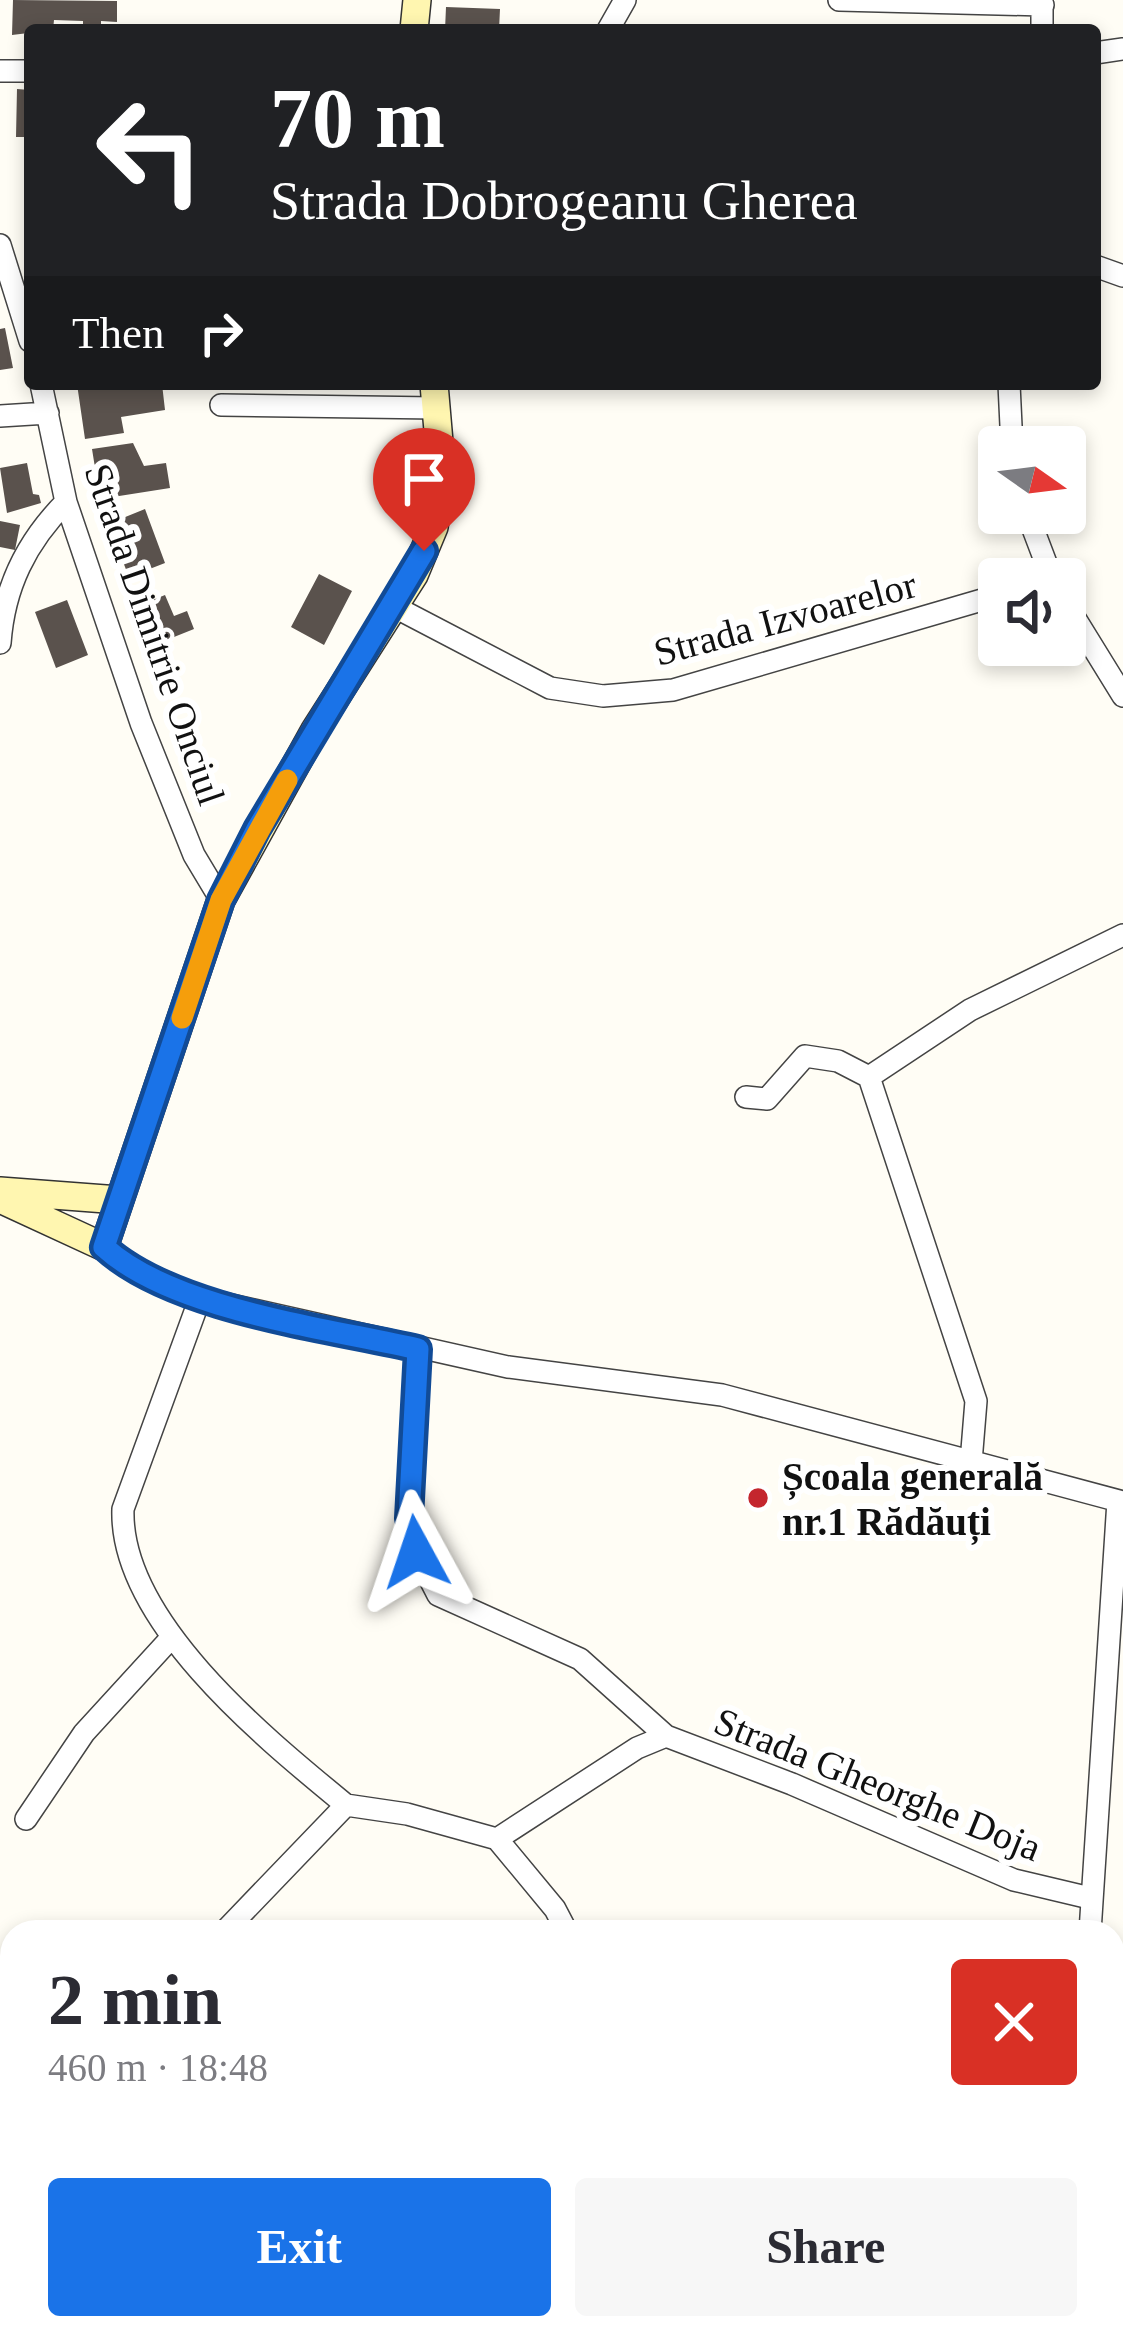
<!DOCTYPE html>
<meta charset="utf-8">
<style>
:root{--surface:#fff;--page:#f7f7f7;--text:#2b2b33;--muted:#7c7c81;--accent:#1a73e8}
body{margin:0;font-family:Georgia,serif;background:var(--page);color:var(--text);height:100vh;display:flex;flex-direction:column;font-size:45px;white-space:nowrap}
*{box-sizing:border-box;margin:0}
p{font-size:39px;color:var(--muted)}
.icon{flex:none;width:66px;height:66px;fill:none;stroke:currentColor;stroke-width:2;stroke-linecap:round;stroke-linejoin:round}
.map{position:relative;flex:1;overflow:hidden}
.details{position:absolute;left:0px;top:1920px;width:1125px;height:420px;display:flex;flex-direction:column;background:var(--surface);border-radius:36px 36px 0 0;box-shadow:0 6px 18px #0003}
.details>*{flex:none}
.banner{position:absolute;left:24px;top:24px;width:1077px;height:366px;border-radius:12px;box-shadow:0 6px 18px #0003;background:#202124;color:#fff;overflow:hidden}
.needle{width:78px;rotate:104deg}
.controls{position:absolute;left:978px;top:426px;display:grid;gap:24px}
.controls a{display:grid;place-items:center;width:108px;height:108px;border-radius:12px;background:var(--surface);box-shadow:0 6px 18px #0003;font-size:60px}
.pin{position:absolute;display:grid;place-items:center;width:102px;height:102px;color:#fff;margin:-123px -51px;border-radius:50% 50% 50% 0;rotate:-45deg;box-shadow:0 0 12px #0007}
.pin .icon{rotate:45deg}
.me{position:absolute;width:132px;margin:-66px;rotate:355deg;stroke-linejoin:round;filter:drop-shadow(0 0 9px #0008)}
.turn{display:flex;align-items:center;gap:42px;height:252px;padding:0 48px;font-size:54px}
.turn .icon{width:156px;height:156px;stroke-width:2.5}
.turn b{display:block;font-size:84px;line-height:102px}
.then{display:flex;align-items:center;height:114px;padding:0 48px;background:#0003;gap:24px;font-size:45px}
.round{display:grid;place-items:center;flex:none;width:126px;height:126px;border-radius:12px;background:var(--page)}
.overview{display:flex;align-items:center;justify-content:space-between;height:204px;padding:0 48px}
h1{font-size:72px;font-weight:700;line-height:90px}
.action{display:flex;gap:24px;margin-top:auto;padding:24px 48px}
.action a{flex:1;height:138px;border-radius:12px;background:var(--accent);color:#fff;font-size:48px;font-weight:700;line-height:138px;text-align:center}
.action a+a{background:var(--page);color:var(--text)}
.map>svg:first-child{display:block}
.building{fill:#5a524d}
.lines{fill:none;stroke-linecap:round;stroke-linejoin:round}
.street-casing{stroke:#444;stroke-width:24}
.secondary-casing{stroke:#333;stroke-width:30}
.street{stroke:#fff;stroke-width:21}
.secondary{stroke:#fff6b0;stroke-width:27}
.route-casing{stroke:#114b97;stroke-width:30}
.route{stroke:#1a73e8;stroke-width:21}
.slow{stroke:#f59e0b;stroke-width:21}
.poi-dot{fill:#c4262e;stroke:#fff;stroke-width:4.5}
.labels{text-anchor:middle;dominant-baseline:central;stroke-width:12;stroke-linejoin:round;paint-order:stroke}
.street-label{font-size:39px;fill:#111;stroke:#fff}
.poi-label{font-size:39px;font-weight:bold;fill:#111;stroke:#fff;text-anchor:start}
</style>
<div class="map">
<svg width="1123" height="2340" viewBox="0 0 1123 2340">
<rect width="100%" height="100%" fill="#fffdf5"/>
<path class="building" d="M 13,0 L 117,1 L 117,22 L 101,21 L 101,30 L 83,30 L 83,21 L 54,20 L 53,30 L 12,35 Z
M 446,7 L 500,9 L 499,30 L 445,30 Z
M 17,89 L 30,90 L 30,137 L 16,137 Z
M 5,328 L 13,368 L 0,370 L 0,329 Z
M 77,384 L 162,384 L 165,410 L 121,417 L 124,433 L 85,439 Z
M 133,443 L 144,466 L 166,463 L 170,488 L 100,499 L 92,449 Z
M 27,463 L 33,494 L 39,495 L 41,503 L 7,513 L 0,468 Z
M 145,509 L 165,563 L 129,577 L 108,524 Z
M 0,521 L 20,525 L 15,550 L 0,547 Z
M 319,574 L 352,591 L 324,645 L 291,627 Z
M 165,595 L 174,616 L 187,611 L 194,629 L 149,647 L 133,608 Z
M 67,600 L 88,655 L 56,668 L 35,612 Z"/>
<g class="lines">
<g class="street-casing">
<path id="street" d="M 839,0 L 1043,5
M 608,30 L 625,0
M 1042,30 L 1042,0
M 1095,53 L 1123,49
M 0,71 L 30,71
M 0,245 L 30,341
M 1095,266 L 1123,276
M 41,384 L 66,502 L 141,723 L 194,855 L 221,900
M 1009,384 L 1012,447
M 221,405 L 436,408
M 0,416 L 48,413
M 1027,513 L 1052,579
M 1065,602 L 1123,696
M 393,606 L 550,688 L 603,696 L 673,690 L 999,595
M 0,643 C 4,587 26,542 66,502
M 746,1097 L 767,1099 L 805,1056 L 838,1061 L 869,1077
M 104,1247 L 121,1262 L 200,1298 L 508,1367 L 722,1395 L 1123,1502
M 200,1298 L 123,1509 C 119,1621 267,1740 346,1805
M 418,1349 L 409,1518 L 416,1552 L 438,1595 L 580,1659 L 666,1736
M 971,1462 L 976,1401 L 869,1077 L 970,1010 L 1123,935
M 26,1819 L 84,1733 L 171,1638
M 497,1839 L 555,1909 L 567,1932
M 224,1932 L 346,1805 L 407,1814 L 497,1839 L 637,1748 L 666,1736 L 792,1784 L 1014,1880 L 1090,1898
M 1090,1932 L 1118,1501
M 1113,2057 L 1123,2073
M 0,2076 L 12,2067
M 361,2328 L 372,2340"/>
</g>
<g class="secondary-casing">
<path id="secondary" d="M 414,30 L 417,0
M 0,1191 L 119,1200
M 0,1199 L 104,1247 L 221,900 L 315,730 L 414,575 L 434,527 L 442,477 L 434,384"/>
</g>
<use href="#street" class="street"/>
<use href="#secondary" class="secondary"/>
</g>
<g class="lines">
<g class="route-casing">
<path id="route" d="M 416,1552 L 409,1518 L 418,1349 C 327,1328 173,1310 104,1247 L 221,900 L 257,829 L 424,551"/>
</g>
<use href="#route" class="route"/>
<path class="slow" d="M 182,1018 L 221,900 L 287,780"/>
</g>
<circle class="poi-dot" cx="758" cy="1498" r="12"/>
<g class="labels">
<g class="street-label">
<text transform="translate(785 618) rotate(-15)">Strada Izvoarelor</text>
<text transform="translate(155 634) rotate(71)">Strada Dimitrie Onciul</text>
<text transform="translate(878 1784) rotate(22)">Strada Gheorghe Doja</text>
</g>
<g class="poi-label">
<text x="782" y="1476">Școala generală<tspan x="782" dy="45">nr.1 Rădăuți</tspan></text>
</g>
</g>
</svg>
<div class="controls">
<a><svg class="needle" viewBox="-14 -14 28 28"><path d="M0-13l5 13h-10z" fill="#e53935"/><path d="M0 13l5-13h-10z" fill="#7c7c81"/></svg></a>
<a><svg class="icon" aria-label="sound" viewBox="0 0 24 24"><path d="M4 9h4l5-4v14l-5-4H4zM17 9q2 3 0 6"/></svg></a>
</div>
<div class="pin" style="left:424px;top:551px;background:#d93025"><svg class="icon" aria-label="arrive" viewBox="0 0 24 24"><path d="M6 21V4h12l-3 4 3 4H6"/></svg></div>
<svg class="me" style="left:416px;top:1552px" viewBox="-20 -20 40 40"><path d="M0-17L14 15 0 8-14 15z" fill="#1a73e8" stroke="#fff" stroke-width="4"/></svg>
<div class="banner">
<div class="turn"><svg class="icon" aria-label="left" viewBox="0 0 24 24"><path d="M17 20v-9H6M10 6l-5 5 5 5"/></svg><div><b>70 m</b>Strada Dobrogeanu Gherea</div></div>
<div class="then">Then<svg class="icon" aria-label="right" viewBox="0 0 24 24"><path d="M7 20v-9h11M14 6l5 5-5 5"/></svg></div>
</div>
<section class="details">
<div class="overview"><div><h1>2 min</h1><p>460 m · 18:48</p></div><a class="round" style="background:#d93025;color:#fff"><svg class="icon" aria-label="close" viewBox="0 0 24 24"><path d="M6 6l12 12M18 6L6 18"/></svg></a></div>
<div class="action"><a>Exit</a><a>Share</a></div>
</section>
</div>
